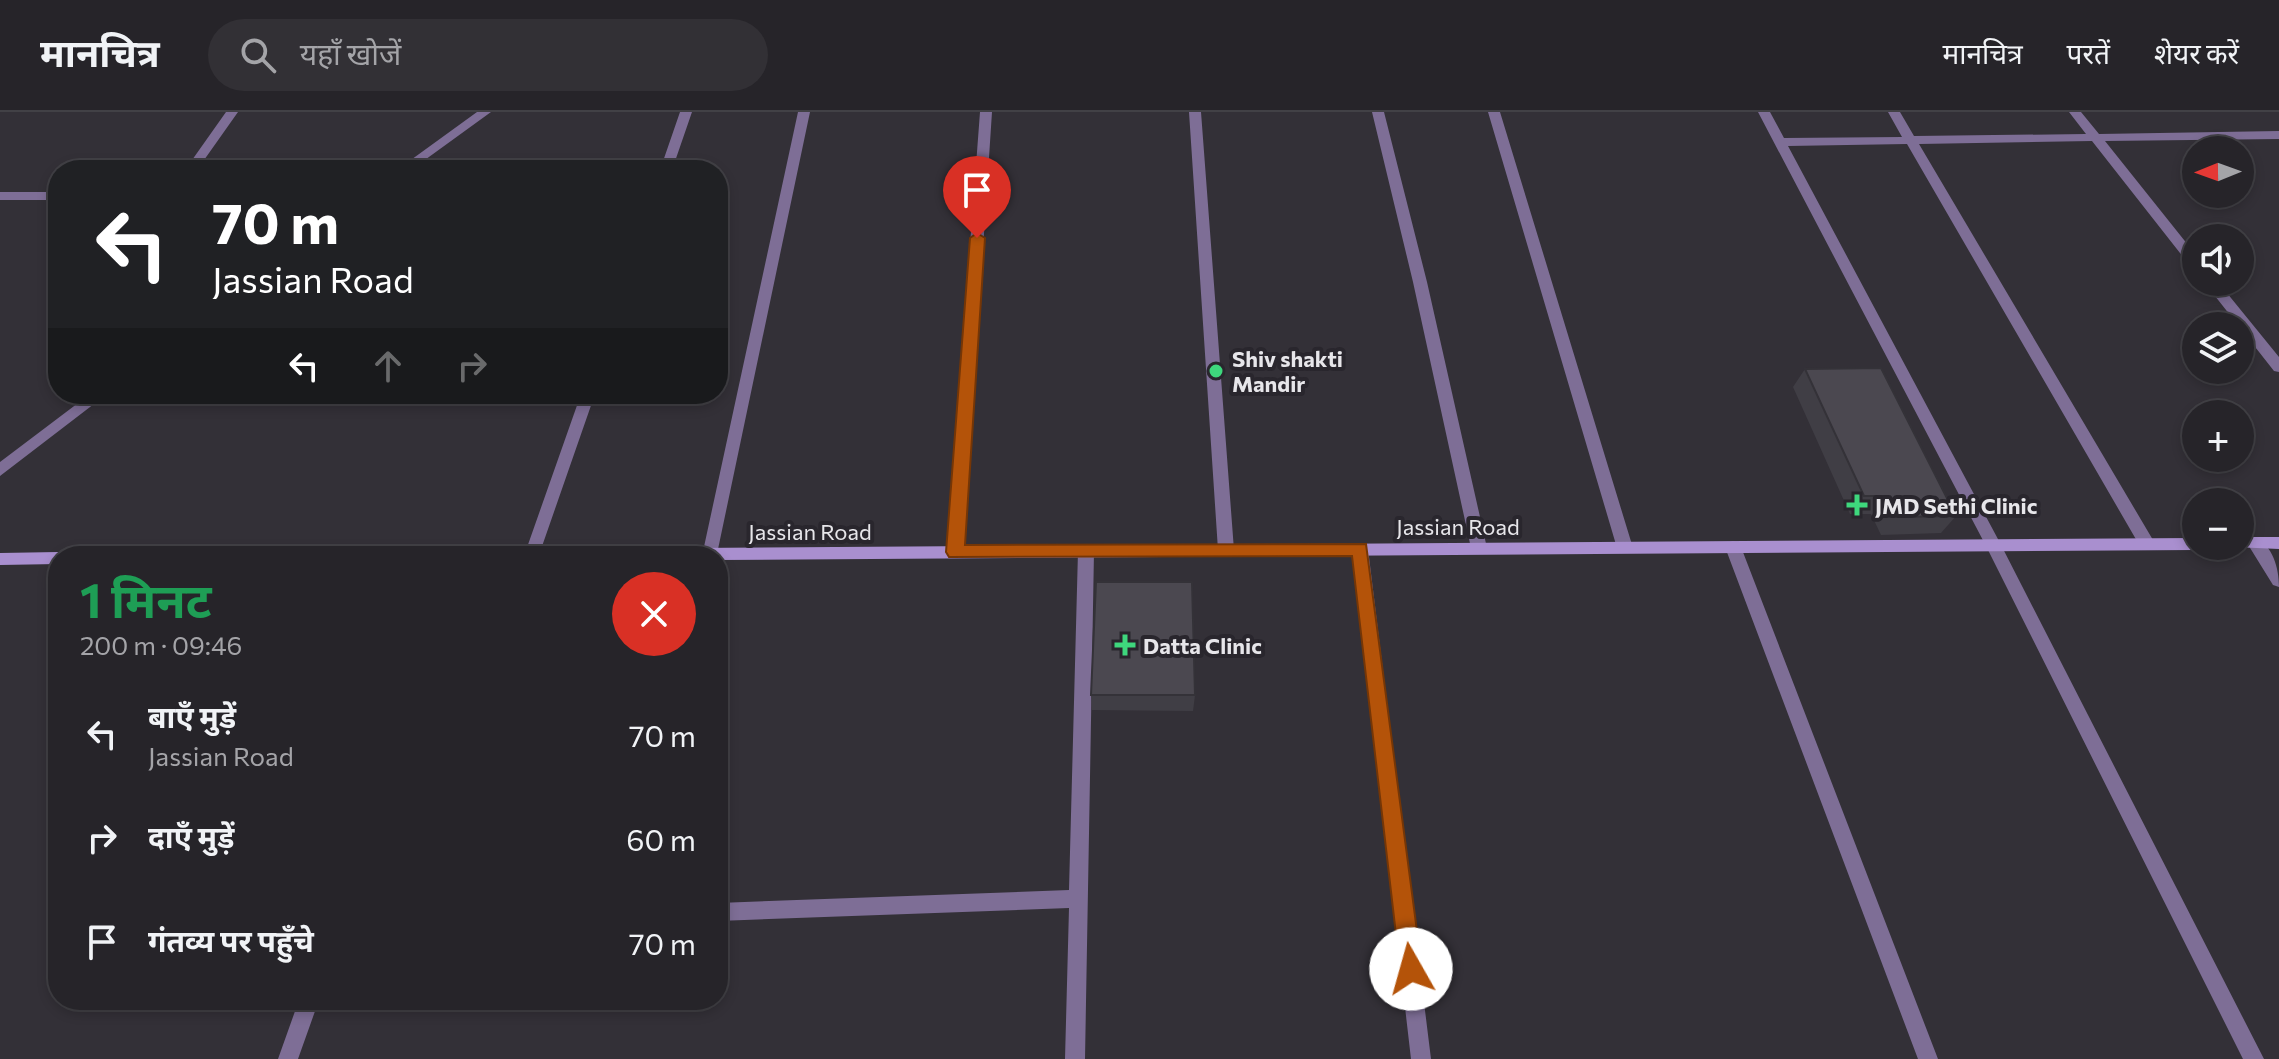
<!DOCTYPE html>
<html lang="hi">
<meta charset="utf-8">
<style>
:root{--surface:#262429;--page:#323035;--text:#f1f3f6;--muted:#a4a4a8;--line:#424146}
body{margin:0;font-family:Commissioner,"Noto Sans Devanagari",sans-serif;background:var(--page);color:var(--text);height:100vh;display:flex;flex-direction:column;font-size:30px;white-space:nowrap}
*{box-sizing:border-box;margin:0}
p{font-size:26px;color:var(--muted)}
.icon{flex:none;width:44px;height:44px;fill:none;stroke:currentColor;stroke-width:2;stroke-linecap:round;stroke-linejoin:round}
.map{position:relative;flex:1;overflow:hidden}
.side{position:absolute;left:48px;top:434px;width:680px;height:464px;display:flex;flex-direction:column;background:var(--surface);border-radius:32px;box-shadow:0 4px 12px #0003,0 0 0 2px var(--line)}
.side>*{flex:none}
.guide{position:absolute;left:48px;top:48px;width:680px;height:244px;border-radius:32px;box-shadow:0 4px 12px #0003,0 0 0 2px var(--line);background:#202124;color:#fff;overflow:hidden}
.needle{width:52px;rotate:269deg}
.controls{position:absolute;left:2182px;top:24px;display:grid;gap:16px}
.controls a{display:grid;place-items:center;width:72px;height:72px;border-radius:50%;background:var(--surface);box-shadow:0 4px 12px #0003,0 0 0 2px var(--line);font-size:40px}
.pin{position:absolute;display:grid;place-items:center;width:68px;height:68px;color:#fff;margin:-82px -34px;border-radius:50% 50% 50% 0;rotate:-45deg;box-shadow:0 0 8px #0007}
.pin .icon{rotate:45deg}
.me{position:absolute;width:88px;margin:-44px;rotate:353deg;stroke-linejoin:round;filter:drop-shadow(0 0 6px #0008)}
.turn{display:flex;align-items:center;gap:28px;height:168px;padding:0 32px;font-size:36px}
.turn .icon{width:104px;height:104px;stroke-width:2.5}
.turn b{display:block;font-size:56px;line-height:68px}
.lanes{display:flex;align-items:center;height:76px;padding:0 32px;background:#0003;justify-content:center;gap:40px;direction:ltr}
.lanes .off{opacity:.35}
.round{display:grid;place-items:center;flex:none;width:84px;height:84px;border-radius:42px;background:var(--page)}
.overview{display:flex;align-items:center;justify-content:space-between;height:136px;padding:0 32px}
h1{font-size:48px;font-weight:700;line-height:60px;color:#1e9e55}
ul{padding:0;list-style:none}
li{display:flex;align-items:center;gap:24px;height:104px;padding:0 32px}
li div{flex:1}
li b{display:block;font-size:30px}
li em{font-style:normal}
header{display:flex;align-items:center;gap:48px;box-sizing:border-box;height:112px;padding:0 40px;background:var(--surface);border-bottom:2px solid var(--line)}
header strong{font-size:38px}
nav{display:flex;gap:44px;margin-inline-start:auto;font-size:28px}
.search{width:560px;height:72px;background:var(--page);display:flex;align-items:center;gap:20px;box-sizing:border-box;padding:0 28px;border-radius:44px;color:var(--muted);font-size:30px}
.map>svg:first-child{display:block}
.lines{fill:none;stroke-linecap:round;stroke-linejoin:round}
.street{fill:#7e6e96;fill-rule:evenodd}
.secondary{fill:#a98fcf;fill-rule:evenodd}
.wall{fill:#403e45}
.building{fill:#4b4850;stroke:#343238;stroke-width:2}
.route{fill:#b45309;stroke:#753606;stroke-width:2}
.poi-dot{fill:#3ed77d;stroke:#29262d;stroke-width:3}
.labels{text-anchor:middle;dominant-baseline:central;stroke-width:8;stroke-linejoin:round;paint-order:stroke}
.poi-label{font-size:22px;font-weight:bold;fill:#e7e6ea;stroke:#29262d;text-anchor:start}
.street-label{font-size:22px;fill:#e7e6ea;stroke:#29262d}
</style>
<header>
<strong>मानचित्र</strong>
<div class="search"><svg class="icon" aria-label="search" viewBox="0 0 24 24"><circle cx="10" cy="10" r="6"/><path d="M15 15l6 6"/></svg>यहाँ खोजें</div>
<nav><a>मानचित्र</a><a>परतें</a><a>शेयर करें</a></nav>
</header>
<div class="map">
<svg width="2279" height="947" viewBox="0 0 2279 947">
<rect width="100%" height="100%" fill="#333037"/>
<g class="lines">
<path class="street" d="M 226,0 L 238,0 L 197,58 L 185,58 Z
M 477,0 L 491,0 L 411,58 L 397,58 Z
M 680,0 L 692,0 L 672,58 L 660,58 Z
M 798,0 L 810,0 L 717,442 L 702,444 Z
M 980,0 L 992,0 L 963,440 L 961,444 L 949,444 L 947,440 Z
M 1189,0 L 1201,0 L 1234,438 L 1232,442 L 1220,442 L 1218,438 Z
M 1372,0 L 1384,0 L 1427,170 L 1487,436 L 1485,440 L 1473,440 L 1471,436 L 1413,170 Z
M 1488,0 L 1500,0 L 1633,436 L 1631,440 L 1619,440 L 1617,436 Z
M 1758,0 L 1770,0 L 1784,26 L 1902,25 L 1888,0 L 1900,0 L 1914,24 L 2086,22 L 2069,0 L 2081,0 L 2099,22 L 2279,19 L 2279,27 L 2105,29 L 2196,143 L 2196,156 L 2191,155 L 2092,29 L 1919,32 L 2153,428 L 2155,432 L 2153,436 L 2141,436 L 1907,32 L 1788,34 L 1999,429 L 2264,947 L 2243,947 L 1986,434 Z
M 0,80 L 58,80 L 58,88 L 0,88 Z
M 2204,170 L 2218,170 L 2279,245 L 2279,260 L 2274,259 Z
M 90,282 L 107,282 L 0,364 L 0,350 Z
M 581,282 L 595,282 L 539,443 L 524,444 Z
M 2255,425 C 2273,434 2279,456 2279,475 L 2273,473 L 2247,431 L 2249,427 Z
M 1733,429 L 1739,431 L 1741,435 L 1938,947 L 1918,947 L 1725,435 L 1727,431 Z
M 1360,431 L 1366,433 L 1368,437 L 1431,947 L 1411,947 L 1352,437 L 1354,433 Z
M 1086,433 L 1092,435 L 1094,439 L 1085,947 L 1065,947 L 1069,796 L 718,809 L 718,791 L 1069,778 L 1078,439 L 1080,435 Z
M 299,888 L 319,888 L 298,947 L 278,947 Z"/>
<path class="secondary" d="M 2240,425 L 2279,425 L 2279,437 L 2234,435 L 2240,434 Z
M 2196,426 L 2196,434 L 2203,434 L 2196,438 L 718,448 L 718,444 L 376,444 L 378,440 L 384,438 Z
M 58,440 L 65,444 L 58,444 L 58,452 L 0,453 L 0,441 Z"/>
</g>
<path class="wall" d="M 1805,257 L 1956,404 L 1941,421 L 1881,423 L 1871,402 L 1850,402 L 1793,275 Z
M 1091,583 L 1195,583 L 1193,599 L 1092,598 Z"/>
<path class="building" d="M 1881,256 L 1956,404 L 1895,405 L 1885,384 L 1864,384 L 1805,257 Z
M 1096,470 L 1192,470 L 1195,583 L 1091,583 Z"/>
<path class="route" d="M 977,121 L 985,126 L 965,433 L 1366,432 L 1422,857 L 1418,865 L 1411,868 L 1403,865 L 1400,857 L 1352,444 L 949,445 L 946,440 L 970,126 Z"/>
<g class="poi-dot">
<circle cx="1216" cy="259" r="8"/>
<path d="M1853 381h8v8h8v8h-8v8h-8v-8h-8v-8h8z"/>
<path d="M1121 521h8v8h8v8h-8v8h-8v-8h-8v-8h8z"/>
</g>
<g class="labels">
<g class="poi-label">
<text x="1232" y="246">Shiv shakti<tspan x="1232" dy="25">Mandir</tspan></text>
<text x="1875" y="393">JMD Sethi Clinic</text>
<text x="1143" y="533">Datta Clinic</text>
</g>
<g class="street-label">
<text x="1458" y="414">Jassian Road</text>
<text x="810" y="419">Jassian Road</text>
</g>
</g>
</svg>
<div class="controls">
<a><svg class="needle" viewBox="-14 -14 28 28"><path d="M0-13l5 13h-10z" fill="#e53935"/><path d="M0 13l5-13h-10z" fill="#a4a4a8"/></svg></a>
<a><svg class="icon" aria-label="sound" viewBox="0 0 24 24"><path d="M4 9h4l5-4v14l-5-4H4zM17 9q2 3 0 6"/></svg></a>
<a><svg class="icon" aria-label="layers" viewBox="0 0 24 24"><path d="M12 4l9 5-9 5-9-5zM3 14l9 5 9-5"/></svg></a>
<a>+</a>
<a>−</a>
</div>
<div class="pin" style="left:977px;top:126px;background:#d93025"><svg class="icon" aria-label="arrive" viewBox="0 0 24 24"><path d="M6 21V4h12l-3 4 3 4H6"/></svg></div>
<svg class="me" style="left:1411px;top:857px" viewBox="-20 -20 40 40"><circle r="19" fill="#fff"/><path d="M0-13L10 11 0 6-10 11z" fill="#b45309"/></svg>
<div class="guide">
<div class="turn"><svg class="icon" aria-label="left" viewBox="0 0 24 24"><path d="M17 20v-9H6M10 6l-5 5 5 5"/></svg><div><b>70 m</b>Jassian Road</div></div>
<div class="lanes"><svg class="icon" aria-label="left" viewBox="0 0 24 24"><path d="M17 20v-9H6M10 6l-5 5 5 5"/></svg><svg class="icon off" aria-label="ahead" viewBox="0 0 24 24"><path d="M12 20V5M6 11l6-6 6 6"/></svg><svg class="icon off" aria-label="right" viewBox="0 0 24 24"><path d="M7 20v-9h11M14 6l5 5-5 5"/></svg></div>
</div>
<section class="side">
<div class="overview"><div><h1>1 मिनट</h1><p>200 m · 09:46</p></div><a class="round" style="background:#d93025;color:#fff"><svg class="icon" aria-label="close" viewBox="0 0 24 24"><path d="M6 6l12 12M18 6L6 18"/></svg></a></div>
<ul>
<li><svg class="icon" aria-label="left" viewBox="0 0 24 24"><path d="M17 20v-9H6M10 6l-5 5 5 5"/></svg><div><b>बाएँ मुड़ें</b><p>Jassian Road</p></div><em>70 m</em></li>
<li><svg class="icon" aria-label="right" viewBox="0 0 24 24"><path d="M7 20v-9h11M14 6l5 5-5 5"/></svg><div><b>दाएँ मुड़ें</b></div><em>60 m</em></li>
<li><svg class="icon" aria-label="arrive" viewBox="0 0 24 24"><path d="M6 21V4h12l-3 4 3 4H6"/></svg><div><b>गंतव्य पर पहुँचे</b></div><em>70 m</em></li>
</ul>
</section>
</div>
